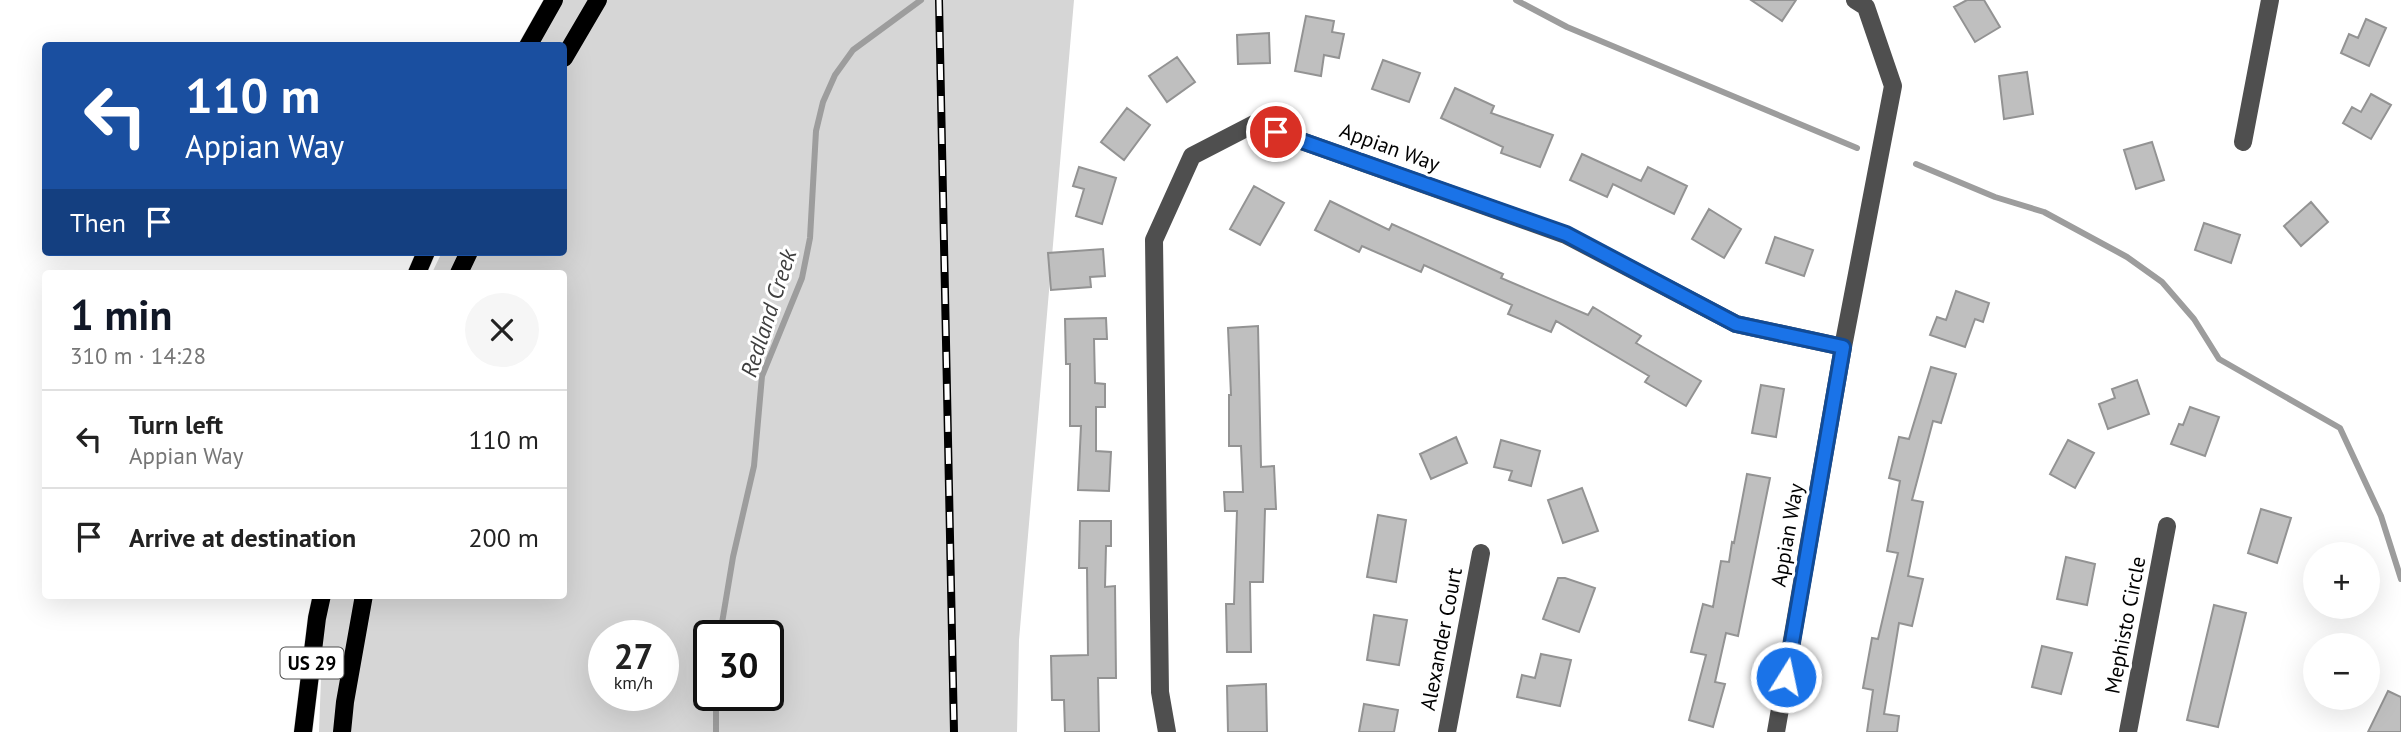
<!DOCTYPE html>
<meta charset="utf-8">
<style>
:root{--surface:#fff;--page:#f6f6f6;--text:#222;--muted:#767676;--line:#e0e0e0;--accent:#111827}
body{margin:0;font-family:"PT Sans",sans-serif;background:var(--page);color:var(--text);height:100vh;display:flex;flex-direction:column;font-size:26px;white-space:nowrap}
*{box-sizing:border-box;margin:0}
p{font-size:23px;color:var(--muted)}
.icon{flex:none;width:38px;height:38px;fill:none;stroke:currentColor;stroke-width:2;stroke-linecap:round;stroke-linejoin:round}
.map{position:relative;flex:1;overflow:hidden}
.side{position:absolute;left:42px;top:270px;width:525px;height:329px;display:flex;flex-direction:column;background:var(--surface);border-radius:7px;box-shadow:0 7px 28px #0002}
.side>*{flex:none}
.hud{position:absolute;left:42px;top:42px;width:525px;height:214px;border-radius:7px;box-shadow:0 7px 28px #0002;background:#1a4fa0;color:#fff;overflow:hidden}
.tools{position:absolute;left:2303px;top:542px;display:grid;gap:14px}
.tools a{display:grid;place-items:center;width:77px;height:77px;border-radius:50%;background:var(--surface);box-shadow:0 7px 28px #0002;font-size:35px}
.speed{position:absolute;left:588px;top:620px;display:flex;gap:14px;font-size:35px;font-weight:700;text-align:center}
.speed>*{display:grid;place-content:center;width:91px;height:91px;border-radius:50%;background:var(--surface);box-shadow:0 7px 28px #0002;line-height:1}
.speed small{font-size:18px;font-weight:400}
.speed .limit{border:4px solid #111;border-radius:10px;background:#fff;color:#111}
.pin{position:absolute;display:grid;place-items:center;width:60px;height:60px;color:#fff;margin:-30px;border:4px solid #fff;border-radius:50%;box-shadow:0 2px 7px #0007}
.me{position:absolute;width:77px;margin:-38px;rotate:10deg;stroke-linejoin:round;filter:drop-shadow(0 0 5px #0008)}
.turn{display:flex;align-items:center;gap:24px;height:147px;padding:0 28px;font-size:32px}
.turn .icon{width:91px;height:91px;stroke-width:2.5}
.turn b{display:block;font-size:49px;line-height:60px}
.then{display:flex;align-items:center;height:66px;padding:0 28px;background:#0003;gap:14px;font-size:26px}
.round{display:grid;place-items:center;flex:none;width:74px;height:74px;border-radius:37px;background:var(--page)}
.overview{display:flex;align-items:center;justify-content:space-between;height:119px;padding:0 28px}
h1{font-size:42px;font-weight:600;line-height:52px;color:var(--accent)}
ul{padding:0;list-style:none}
li{display:flex;align-items:center;gap:21px;height:98px;padding:0 28px;border-top:2px solid var(--line)}
li div{flex:1}
li b{display:block;font-size:26px}
li em{font-style:normal}
.map>svg:first-child{display:block}
.green{fill:#d6d6d6;fill-rule:evenodd}
.lines{fill:none;stroke-linecap:round;stroke-linejoin:round}
.stream{stroke:#9d9d9d;stroke-width:6}
.building{fill:#bfbfbf;stroke:#939393;stroke-width:2}
.major-casing{stroke:#dbdbdb;stroke-width:19}
.minor{stroke:#4f4f4f;stroke-width:18}
.major{stroke:#000;stroke-width:18}
.rail-casing{stroke:#000;stroke-width:8}
.rail{stroke:#fff;stroke-width:5;stroke-dasharray:16;stroke-linecap:butt}
.route-casing{stroke:#114b97;stroke-width:18}
.route{stroke:#1a73e8;stroke-width:12}
.labels{text-anchor:middle;dominant-baseline:central;stroke-width:6;stroke-linejoin:round;paint-order:stroke}
.shield{fill:#fff;stroke:#4c4c4c;stroke-width:2}
.shield-label{font-size:19px;font-weight:bold;fill:#000}
.street-label{font-size:21px;fill:#000;stroke:#fff}
.water-label{font-size:23px;font-style:italic;fill:#3e3e3e;stroke:#fff}
</style>
<div class="map">
<svg width="2401" height="732" viewBox="0 0 2401 732">
<rect width="100%" height="100%" fill="#fff"/>
<path class="green" d="M 560,0 L 1074,0 L 1019,640 L 1017,732 L 319,732 L 324,595 L 564,595 L 564,273 L 432,273 L 442,252 L 564,252 L 564,46 L 538,45 ZM 604,635 L 663,635 L 663,695 L 604,695 ZM 709,635 L 768,635 L 768,695 L 709,695 Z"/>
<g class="lines">
<path class="stream" d="M 1516,0 L 1567,27 L 1857,148
M 1916,164 L 1995,197 L 2044,212 L 2127,257 L 2162,282 L 2194,319 L 2219,359 L 2340,428 L 2381,516 L 2401,579
M 720,635 L 733,557 L 754,466 L 762,376 L 802,278 L 810,238 L 816,131 L 823,102 L 835,75 L 853,50 L 921,0
M 716,695 L 716,732"/>
</g>
<path class="building" d="M 1751,0 L 1796,0 L 1782,21 Z
M 1967,0 L 1984,0 L 2000,27 L 1975,42 L 1954,7 Z
M 1306,16 L 1334,21 L 1332,32 L 1344,34 L 1339,58 L 1324,55 L 1321,76 L 1295,71 Z
M 2366,19 L 2386,28 L 2369,66 L 2341,53 L 2349,34 L 2358,38 Z
M 1269,33 L 1270,63 L 1238,64 L 1237,35 Z
M 1177,57 L 1195,82 L 1167,102 L 1149,76 Z
M 1383,60 L 1420,73 L 1409,102 L 1372,89 Z
M 2027,72 L 2033,114 L 2004,119 L 1999,76 Z
M 1455,88 L 1494,106 L 1491,113 L 1553,135 L 1540,167 L 1501,153 L 1503,147 L 1441,118 Z
M 2371,94 L 2391,105 L 2371,139 L 2343,123 L 2352,107 L 2361,112 Z
M 1127,108 L 1150,125 L 1124,160 L 1101,142 Z
M 2152,142 L 2164,180 L 2136,189 L 2124,150 Z
M 1582,154 L 1641,181 L 1648,167 L 1687,186 L 1674,214 L 1613,184 L 1607,197 L 1570,180 Z
M 1079,167 L 1116,178 L 1102,224 L 1076,216 L 1084,189 L 1073,186 Z
M 1254,186 L 1284,203 L 1260,245 L 1230,229 Z
M 1330,201 L 1389,230 L 1392,224 L 1503,274 L 1501,278 L 1588,315 L 1593,307 L 1641,336 L 1636,343 L 1701,381 L 1686,406 L 1645,382 L 1649,376 L 1556,321 L 1551,332 L 1508,314 L 1512,305 L 1424,265 L 1421,272 L 1362,246 L 1359,252 L 1315,230 Z
M 2311,202 L 2328,222 L 2301,246 L 2284,226 Z
M 1709,209 L 1741,229 L 1724,258 L 1692,239 Z
M 2204,223 L 2240,235 L 2231,263 L 2195,250 Z
M 1775,237 L 1813,250 L 1804,276 L 1766,263 Z
M 1103,249 L 1105,276 L 1090,277 L 1091,287 L 1051,290 L 1048,253 Z
M 1956,291 L 1989,303 L 1983,322 L 1975,319 L 1965,347 L 1930,335 L 1937,317 L 1946,320 Z
M 1106,318 L 1107,339 L 1094,339 L 1095,383 L 1105,384 L 1105,407 L 1096,407 L 1096,451 L 1111,452 L 1109,491 L 1078,490 L 1081,426 L 1070,426 L 1070,364 L 1066,364 L 1065,319 Z
M 1258,326 L 1261,467 L 1274,466 L 1276,509 L 1265,509 L 1263,582 L 1250,582 L 1251,652 L 1227,652 L 1226,604 L 1234,604 L 1237,511 L 1225,511 L 1224,492 L 1243,492 L 1241,446 L 1229,446 L 1229,395 L 1231,395 L 1228,328 Z
M 1931,367 L 1956,374 L 1941,423 L 1933,421 L 1912,500 L 1923,502 L 1908,576 L 1923,579 L 1912,626 L 1899,623 L 1884,714 L 1899,716 L 1897,732 L 1867,732 L 1873,690 L 1863,688 L 1872,638 L 1878,639 L 1898,553 L 1887,551 L 1900,481 L 1889,478 L 1899,437 L 1909,439 Z
M 2137,380 L 2149,414 L 2108,429 L 2099,404 L 2115,398 L 2112,389 Z
M 1761,385 L 1784,389 L 1776,437 L 1752,433 Z
M 2190,407 L 2219,417 L 2205,456 L 2171,444 L 2179,424 L 2183,425 Z
M 1456,437 L 1467,463 L 1431,479 L 1420,454 Z
M 1501,440 L 1540,451 L 1531,486 L 1509,480 L 1512,471 L 1494,467 Z
M 2068,440 L 2094,453 L 2075,488 L 2050,474 Z
M 1747,474 L 1770,478 L 1738,636 L 1726,633 L 1715,682 L 1725,684 L 1713,727 L 1689,720 L 1706,655 L 1691,652 L 1703,604 L 1713,607 L 1721,561 L 1729,562 L 1732,542 L 1734,543 Z
M 1582,488 L 1598,531 L 1563,543 L 1548,500 Z
M 2261,509 L 2291,518 L 2277,563 L 2248,553 Z
M 1378,515 L 1406,520 L 1396,582 L 1367,577 Z
M 1080,521 L 1111,521 L 1111,546 L 1106,546 L 1105,587 L 1115,586 L 1116,678 L 1098,678 L 1099,732 L 1065,732 L 1064,700 L 1052,700 L 1051,656 L 1088,655 L 1087,568 L 1079,568 Z
M 2066,557 L 2095,564 L 2087,605 L 2057,599 Z
M 1558,578 L 1565,578 L 1595,588 L 1579,632 L 1543,619 Z
M 2214,605 L 2246,613 L 2218,727 L 2187,720 Z
M 1374,615 L 1407,620 L 1399,665 L 1367,660 Z
M 2042,646 L 2072,653 L 2061,694 L 2032,687 Z
M 1541,654 L 1571,660 L 1560,706 L 1517,697 L 1522,675 L 1535,678 Z
M 1266,684 L 1267,732 L 1228,732 L 1227,686 Z
M 2388,691 L 2401,697 L 2401,732 L 2368,732 Z
M 1364,704 L 1398,710 L 1394,732 L 1359,732 Z"/>
<g class="lines">
<g class="major-casing">
<path id="major" d="M 528,46 L 554,0
M 564,58 L 598,0
M 417,273 L 426,252
M 459,273 L 469,252
M 303,732 L 317,618 L 322,595
M 342,732 L 345,702 L 364,595"/>
</g>
<path class="minor" d="M 2243,142 L 2270,0
M 1167,732 L 1160,692 L 1154,240 L 1192,156 L 1254,124 L 1566,235 L 1736,324 L 1843,347
M 1447,732 L 1481,553
M 1776,732 L 1843,347 L 1893,86 L 1866,7 L 1855,0
M 2128,732 L 2167,526"/>
<use href="#major" class="major"/>
<g class="rail-casing">
<path id="rail" d="M 939,0 L 954,732"/>
</g>
<use href="#rail" class="rail"/>
</g>
<g class="lines">
<g class="route-casing">
<path id="route" d="M 1276,132 L 1566,234 L 1736,324 L 1843,347 L 1786,677"/>
</g>
<use href="#route" class="route"/>
</g>
<g class="labels">
<rect class="shield" x="280.5" y="647.5" width="63" height="31" rx="5"/>
<g class="shield-label">
<text x="312" y="663">US 29</text>
</g>
<g class="street-label">
<text transform="translate(1390 147) rotate(20)">Appian Way</text>
<text transform="translate(1787 535) rotate(-80)">Appian Way</text>
<text transform="translate(2125 625) rotate(-79)">Mephisto Circle</text>
<text transform="translate(1441 639) rotate(-79)">Alexander Court</text>
</g>
<g class="water-label">
<text transform="translate(768 313) rotate(-72)">Redland Creek</text>
</g>
</g>
</svg>
<div class="tools">
<a>+</a>
<a>−</a>
</div>
<div class="speed"><div>27<small>km/h</small></div><div class="limit">30</div></div>
<div class="pin" style="left:1276px;top:132px;background:#d93025"><svg class="icon" aria-label="arrive" viewBox="0 0 24 24"><path d="M6 21V4h12l-3 4 3 4H6"/></svg></div>
<svg class="me" style="left:1786px;top:677px" viewBox="-20 -20 40 40"><circle r="17" fill="#1a73e8" stroke="#fff" stroke-width="3"/><path d="M0-11L8 9 0 5-8 9z" fill="#fff"/></svg>
<div class="hud">
<div class="turn"><svg class="icon" aria-label="left" viewBox="0 0 24 24"><path d="M17 20v-9H6M10 6l-5 5 5 5"/></svg><div><b>110 m</b>Appian Way</div></div>
<div class="then">Then<svg class="icon" aria-label="arrive" viewBox="0 0 24 24"><path d="M6 21V4h12l-3 4 3 4H6"/></svg></div>
</div>
<section class="side">
<div class="overview"><div><h1>1 min</h1><p>310 m · 14:28</p></div><a class="round"><svg class="icon" aria-label="close" viewBox="0 0 24 24"><path d="M6 6l12 12M18 6L6 18"/></svg></a></div>
<ul>
<li><svg class="icon" aria-label="left" viewBox="0 0 24 24"><path d="M17 20v-9H6M10 6l-5 5 5 5"/></svg><div><b>Turn left</b><p>Appian Way</p></div><em>110 m</em></li>
<li><svg class="icon" aria-label="arrive" viewBox="0 0 24 24"><path d="M6 21V4h12l-3 4 3 4H6"/></svg><div><b>Arrive at destination</b></div><em>200 m</em></li>
</ul>
</section>
</div>
